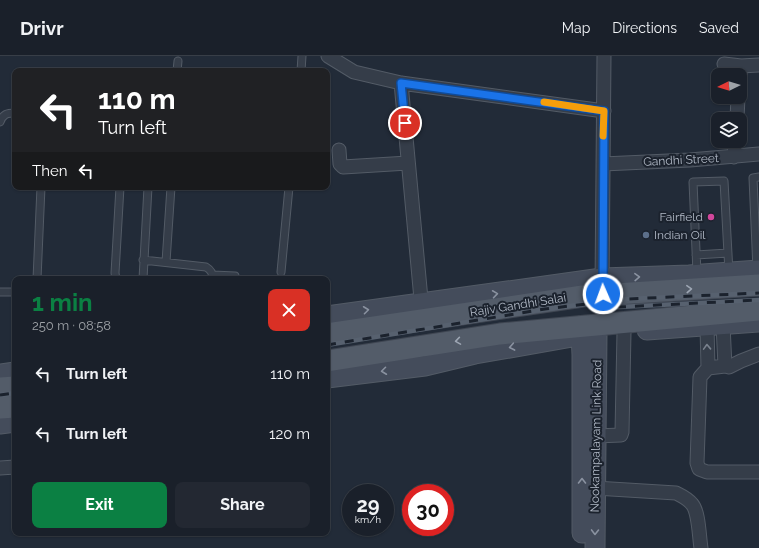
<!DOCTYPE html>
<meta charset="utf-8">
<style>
:root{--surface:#1a202a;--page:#232832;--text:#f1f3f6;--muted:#9fa3a8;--line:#383e47;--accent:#0b8043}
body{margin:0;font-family:Raleway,sans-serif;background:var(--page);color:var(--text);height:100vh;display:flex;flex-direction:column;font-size:15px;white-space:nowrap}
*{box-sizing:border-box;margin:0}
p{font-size:13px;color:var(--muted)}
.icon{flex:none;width:22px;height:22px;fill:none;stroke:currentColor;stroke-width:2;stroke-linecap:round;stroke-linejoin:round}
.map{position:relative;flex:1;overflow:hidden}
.panel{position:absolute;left:12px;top:220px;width:318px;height:260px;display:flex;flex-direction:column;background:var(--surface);border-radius:8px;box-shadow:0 1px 3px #0004,0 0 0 1px var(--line)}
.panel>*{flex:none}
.hud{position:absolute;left:12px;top:12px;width:318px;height:122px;border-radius:8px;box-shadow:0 1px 3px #0004,0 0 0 1px var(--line);background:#202124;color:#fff;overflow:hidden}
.needle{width:26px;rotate:265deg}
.controls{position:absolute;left:711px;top:12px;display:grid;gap:8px}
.controls a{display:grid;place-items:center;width:36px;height:36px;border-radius:8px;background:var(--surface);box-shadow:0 1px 3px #0004,0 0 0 1px var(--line);font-size:20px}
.speed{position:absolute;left:342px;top:428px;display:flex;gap:8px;font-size:20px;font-weight:700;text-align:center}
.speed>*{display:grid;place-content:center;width:52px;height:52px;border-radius:50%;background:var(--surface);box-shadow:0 1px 3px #0004,0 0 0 1px var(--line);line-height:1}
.speed small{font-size:10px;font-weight:400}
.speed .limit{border:6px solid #d22;background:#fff;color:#111}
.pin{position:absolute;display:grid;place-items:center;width:34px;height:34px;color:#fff;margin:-17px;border:2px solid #fff;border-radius:50%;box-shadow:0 1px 4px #0007}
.me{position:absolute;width:44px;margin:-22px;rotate:358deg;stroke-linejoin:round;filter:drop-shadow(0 0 3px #0008)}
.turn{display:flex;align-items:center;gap:14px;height:84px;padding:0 20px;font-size:18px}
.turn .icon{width:52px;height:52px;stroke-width:2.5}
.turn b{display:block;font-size:28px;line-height:34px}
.then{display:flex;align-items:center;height:38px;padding:0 20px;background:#0003;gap:8px;font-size:15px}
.round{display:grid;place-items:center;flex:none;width:42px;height:42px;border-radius:8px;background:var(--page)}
.head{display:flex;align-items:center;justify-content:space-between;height:68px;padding:0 20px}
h1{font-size:24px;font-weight:700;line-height:30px;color:var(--accent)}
.button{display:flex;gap:8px;margin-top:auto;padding:8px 20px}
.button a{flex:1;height:46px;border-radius:8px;background:var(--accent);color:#fff;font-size:16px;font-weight:700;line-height:46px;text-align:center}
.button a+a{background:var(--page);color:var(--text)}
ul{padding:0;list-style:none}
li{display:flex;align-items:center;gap:12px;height:60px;padding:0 20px}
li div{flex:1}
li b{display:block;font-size:15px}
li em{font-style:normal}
header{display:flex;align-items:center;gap:24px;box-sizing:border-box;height:56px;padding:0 20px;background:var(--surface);border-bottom:1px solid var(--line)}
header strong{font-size:19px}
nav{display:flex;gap:22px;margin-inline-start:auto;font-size:14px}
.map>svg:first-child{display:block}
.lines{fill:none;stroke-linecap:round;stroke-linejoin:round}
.lane-casing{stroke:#535b66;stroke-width:9}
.street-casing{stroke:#535b66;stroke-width:15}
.secondary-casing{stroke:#535b66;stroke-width:21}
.primary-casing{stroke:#3f4652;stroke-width:23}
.lane{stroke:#353d49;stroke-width:7}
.street{stroke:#353d49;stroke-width:13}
.secondary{stroke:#444c5b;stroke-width:19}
.primary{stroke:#535c69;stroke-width:21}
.rail-casing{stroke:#57616f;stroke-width:4.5}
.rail{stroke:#1b222d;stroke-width:3;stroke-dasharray:9;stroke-linecap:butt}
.oneway{stroke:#8a92a0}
.oneway2{stroke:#9da6b3}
.oneway3{stroke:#79818d}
.route-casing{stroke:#114b97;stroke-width:10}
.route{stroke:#1a73e8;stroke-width:7}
.slow{stroke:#f59e0b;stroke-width:7}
.hotel-dot{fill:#d1479c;stroke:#1b222d;stroke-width:1.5}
.service-dot{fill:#5c6f8a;stroke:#1b222d;stroke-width:1.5}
.labels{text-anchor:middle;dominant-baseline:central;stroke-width:4;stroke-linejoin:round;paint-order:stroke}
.street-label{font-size:12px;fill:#b0b8c5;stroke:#1b222d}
.poi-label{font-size:12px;fill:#b0b8c5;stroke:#1b222d;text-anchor:end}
</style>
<header>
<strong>Drivr</strong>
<nav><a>Map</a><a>Directions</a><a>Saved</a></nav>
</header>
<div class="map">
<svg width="759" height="492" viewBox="0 0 759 492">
<rect width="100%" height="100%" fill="#222b38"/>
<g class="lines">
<g class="lane-casing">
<path id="lane" d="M 177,15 L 178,5
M 301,15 L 302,0
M 0,66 C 3,58 7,57 15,57
M 696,199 L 728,197
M 143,204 L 206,211 C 211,214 213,217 213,223
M 166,206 L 171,131
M 757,214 L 753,122 L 759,121
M 281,216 L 289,131
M 697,217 L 693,126 L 724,125 L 729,216
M 213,219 L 235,220 L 235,223
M 37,223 L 41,131
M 116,223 L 115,217 L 120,131
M 143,223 L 148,131
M 0,236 L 15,236"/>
</g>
<g class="street-casing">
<path id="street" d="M 328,0 L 354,16 L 401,27 L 604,55
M 724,8 L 741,10
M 740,22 L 741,10 L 759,9
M 401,27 L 422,254
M 737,63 L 738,41
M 339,94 L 340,108 L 343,111 L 408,107
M 734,101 L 735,85
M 603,108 L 690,104 L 759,98
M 602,230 L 604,0
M 723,269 L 725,310
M 707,270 L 708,312
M 759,298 L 741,305 L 729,311 L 725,310 L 708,312 L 700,321 L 697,407 L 699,413 L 707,416 L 759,416
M 596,380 L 621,379 L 622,376 L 624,276
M 0,412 L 15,411
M 595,432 L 676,437 C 682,440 687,442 692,448 C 699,456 699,480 701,492"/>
</g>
<g class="secondary-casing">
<path id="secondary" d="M 327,260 L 602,222 L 689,219 L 759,214
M 580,270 L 581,279 L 582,299 L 582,477
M 647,274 L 759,266
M 0,318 L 15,316
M 327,322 L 425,310 L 475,298 L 578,280
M 0,368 L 15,366
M 595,492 L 597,278 L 596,269"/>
</g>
<g class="primary-casing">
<path id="primary" d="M 327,278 L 583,240 L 759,229
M 327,305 L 500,278 L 759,254
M 0,332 L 15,331
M 0,352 L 15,351"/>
</g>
<use href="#lane" class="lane"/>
<use href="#street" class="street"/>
<use href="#secondary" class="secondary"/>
<use href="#primary" class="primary"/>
<g class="rail-casing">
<path id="rail" d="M 599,252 L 759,244
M 327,289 L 545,253 L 627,243 L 759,237
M 0,339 L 15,337"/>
</g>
<use href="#rail" class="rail"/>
</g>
<defs><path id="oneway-chevron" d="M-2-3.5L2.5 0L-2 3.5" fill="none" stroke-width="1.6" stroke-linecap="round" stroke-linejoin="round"/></defs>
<g class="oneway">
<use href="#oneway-chevron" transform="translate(637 221) rotate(-2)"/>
<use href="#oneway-chevron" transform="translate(495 238) rotate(-8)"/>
<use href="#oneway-chevron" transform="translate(366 254) rotate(-7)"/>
<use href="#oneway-chevron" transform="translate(512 291) rotate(169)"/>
<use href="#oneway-chevron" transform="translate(384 315) rotate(173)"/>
<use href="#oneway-chevron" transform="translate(582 425) rotate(-90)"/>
<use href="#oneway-chevron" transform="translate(595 476) rotate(91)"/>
</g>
<g class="oneway2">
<use href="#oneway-chevron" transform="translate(689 233) rotate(-3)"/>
<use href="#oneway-chevron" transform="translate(458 285) rotate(171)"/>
</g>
<use class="oneway3" href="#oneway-chevron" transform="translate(707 291) rotate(-92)"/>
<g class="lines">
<g class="route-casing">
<path id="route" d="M 405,67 L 401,27 L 604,55 L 603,238"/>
</g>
<use href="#route" class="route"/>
<path class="slow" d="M 544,46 L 604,55 L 603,80"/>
</g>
<circle class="hotel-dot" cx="711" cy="161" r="4"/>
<circle class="service-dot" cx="646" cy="179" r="4"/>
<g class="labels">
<g class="street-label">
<text transform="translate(681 104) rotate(-3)">Gandhi Street</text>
<text transform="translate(518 249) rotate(-9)">Rajiv Gandhi Salai</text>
<text transform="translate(596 380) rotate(-89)">Nookampalayam Link Road</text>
</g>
<g class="poi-label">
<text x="703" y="161">Fairfield</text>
<text x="654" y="179" text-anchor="start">Indian Oil</text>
</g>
</g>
</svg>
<div class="controls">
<a><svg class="needle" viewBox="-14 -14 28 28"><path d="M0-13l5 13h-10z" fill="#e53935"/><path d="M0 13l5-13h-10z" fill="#9fa3a8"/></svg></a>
<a><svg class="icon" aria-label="layers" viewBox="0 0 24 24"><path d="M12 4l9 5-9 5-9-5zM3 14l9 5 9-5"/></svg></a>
</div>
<div class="speed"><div>29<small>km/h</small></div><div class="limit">30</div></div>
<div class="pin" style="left:405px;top:67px;background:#d93025"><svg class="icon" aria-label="arrive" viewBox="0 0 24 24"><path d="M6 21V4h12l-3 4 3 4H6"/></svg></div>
<svg class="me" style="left:603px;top:238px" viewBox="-20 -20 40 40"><circle r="17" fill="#1a73e8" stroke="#fff" stroke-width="3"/><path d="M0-11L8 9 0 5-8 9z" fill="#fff"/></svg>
<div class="hud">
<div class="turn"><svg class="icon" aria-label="left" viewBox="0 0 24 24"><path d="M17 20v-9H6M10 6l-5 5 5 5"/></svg><div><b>110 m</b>Turn left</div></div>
<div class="then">Then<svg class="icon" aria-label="left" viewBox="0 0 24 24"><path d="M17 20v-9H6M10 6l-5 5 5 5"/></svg></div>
</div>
<section class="panel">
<div class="head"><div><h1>1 min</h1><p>250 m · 08:58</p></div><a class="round" style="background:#d93025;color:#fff"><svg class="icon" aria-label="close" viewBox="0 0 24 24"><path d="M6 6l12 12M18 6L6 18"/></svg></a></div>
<ul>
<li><svg class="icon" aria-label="left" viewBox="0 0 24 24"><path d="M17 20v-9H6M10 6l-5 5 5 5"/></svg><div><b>Turn left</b></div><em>110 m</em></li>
<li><svg class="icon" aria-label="left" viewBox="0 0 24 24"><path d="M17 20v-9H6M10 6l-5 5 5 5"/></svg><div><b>Turn left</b></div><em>120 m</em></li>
</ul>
<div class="button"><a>Exit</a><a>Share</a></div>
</section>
</div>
